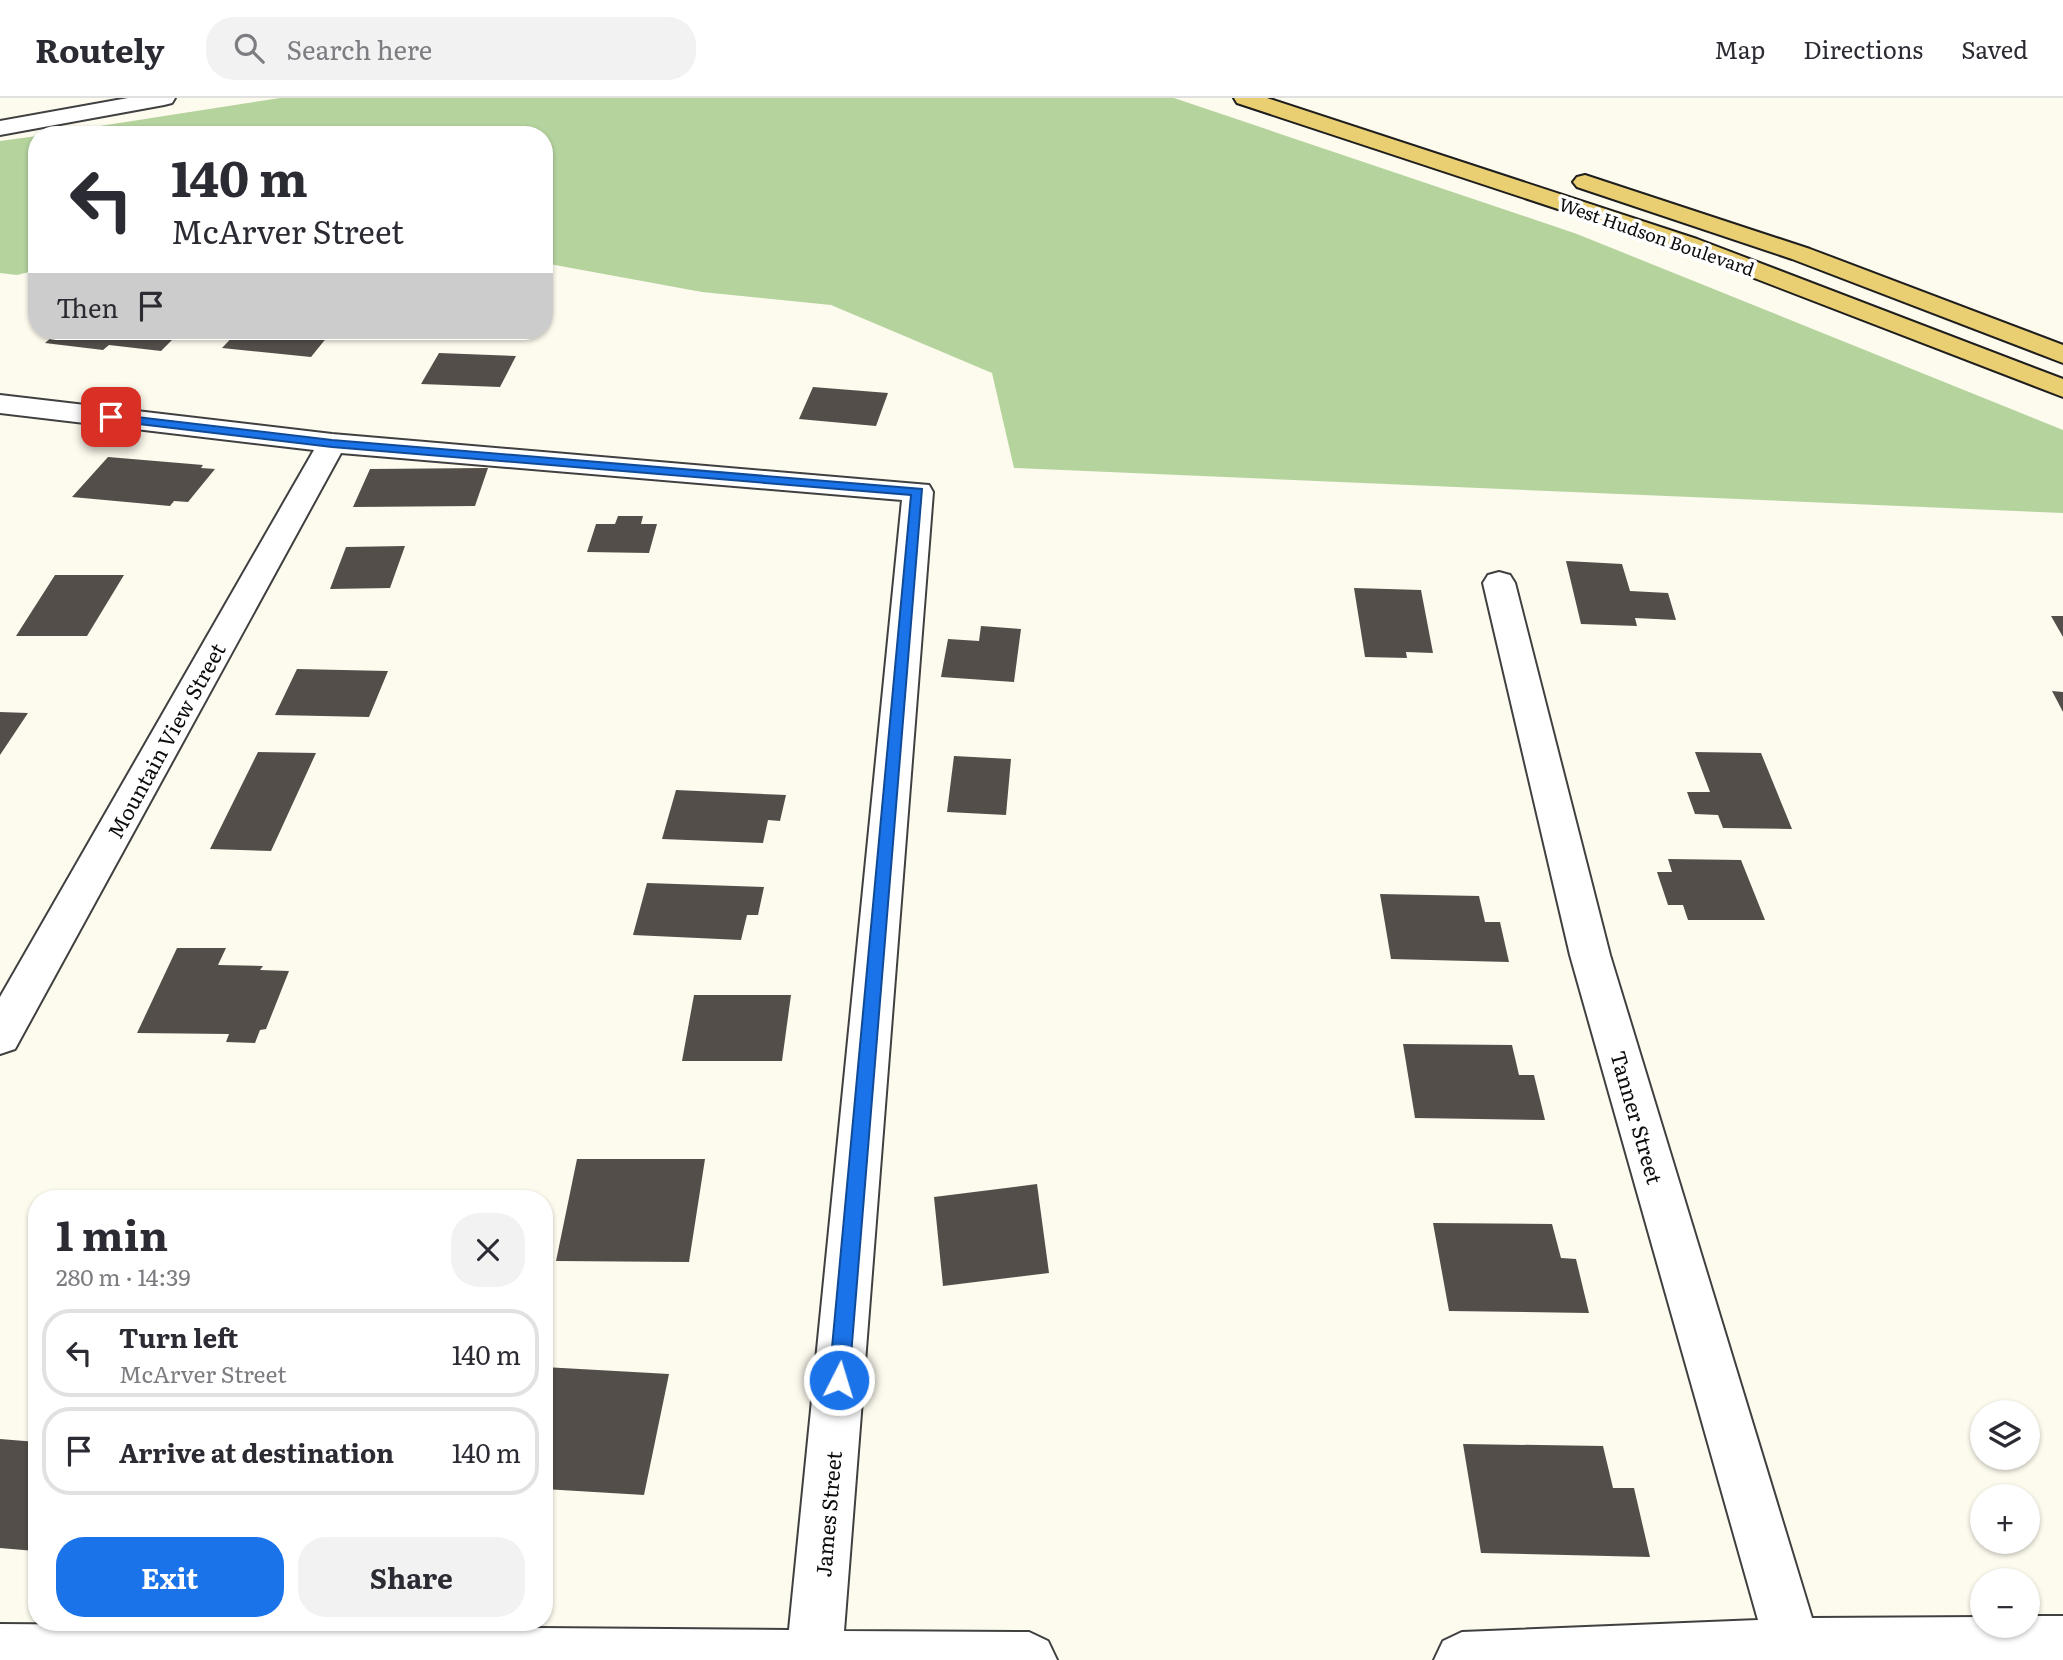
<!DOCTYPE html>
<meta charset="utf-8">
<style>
:root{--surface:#fff;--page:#f2f2f3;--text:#2b2b33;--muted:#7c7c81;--line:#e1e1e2;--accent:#1a73e8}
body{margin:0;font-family:Literata,serif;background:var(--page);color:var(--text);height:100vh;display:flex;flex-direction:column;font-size:26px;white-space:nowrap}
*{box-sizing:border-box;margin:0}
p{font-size:23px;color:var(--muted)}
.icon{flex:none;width:38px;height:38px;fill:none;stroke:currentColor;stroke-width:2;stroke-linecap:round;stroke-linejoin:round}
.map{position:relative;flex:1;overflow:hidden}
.details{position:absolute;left:28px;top:1092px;width:525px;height:441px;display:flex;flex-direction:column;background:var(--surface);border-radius:28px;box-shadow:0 2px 5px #0004}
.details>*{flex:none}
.banner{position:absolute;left:28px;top:28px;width:525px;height:214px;border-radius:28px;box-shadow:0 2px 5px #0004;background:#fff;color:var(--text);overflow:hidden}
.tools{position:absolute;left:1970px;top:1302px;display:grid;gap:14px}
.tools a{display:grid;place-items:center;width:70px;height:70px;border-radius:50%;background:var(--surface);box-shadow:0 2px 5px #0004;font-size:35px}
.pin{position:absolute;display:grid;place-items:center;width:60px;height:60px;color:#fff;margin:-30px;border-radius:14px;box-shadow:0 4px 10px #0006}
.me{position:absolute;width:77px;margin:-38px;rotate:5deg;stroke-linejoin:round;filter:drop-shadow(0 0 5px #0008)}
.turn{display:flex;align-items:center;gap:24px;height:147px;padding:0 28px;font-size:32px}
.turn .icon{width:91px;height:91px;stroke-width:2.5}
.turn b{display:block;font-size:49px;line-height:60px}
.then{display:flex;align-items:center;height:66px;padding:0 28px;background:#0003;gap:14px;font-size:26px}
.round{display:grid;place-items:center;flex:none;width:74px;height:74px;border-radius:28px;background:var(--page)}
.summary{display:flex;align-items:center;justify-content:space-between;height:119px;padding:0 28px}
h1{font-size:42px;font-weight:700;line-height:52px}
.action{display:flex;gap:14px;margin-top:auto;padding:14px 28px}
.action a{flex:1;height:80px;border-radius:28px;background:var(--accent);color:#fff;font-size:28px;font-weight:700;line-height:80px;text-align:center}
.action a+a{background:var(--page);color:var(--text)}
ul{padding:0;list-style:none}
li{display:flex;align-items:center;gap:21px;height:88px;margin:0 14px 10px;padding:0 14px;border:4px solid var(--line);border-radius:28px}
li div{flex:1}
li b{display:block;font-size:26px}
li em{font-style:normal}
header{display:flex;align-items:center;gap:42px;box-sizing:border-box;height:98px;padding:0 35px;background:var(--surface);border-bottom:2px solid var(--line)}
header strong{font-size:33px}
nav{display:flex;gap:38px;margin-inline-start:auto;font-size:24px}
.search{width:490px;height:63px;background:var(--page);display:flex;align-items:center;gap:18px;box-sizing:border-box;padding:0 24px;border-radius:28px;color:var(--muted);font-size:26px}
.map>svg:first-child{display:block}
.forest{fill:#b4d39d}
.building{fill:#544e4a}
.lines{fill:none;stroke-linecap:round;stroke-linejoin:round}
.minor-casing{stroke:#404040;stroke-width:4}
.major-casing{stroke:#1e1e1e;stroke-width:4}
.minor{fill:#fff;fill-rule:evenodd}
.major{fill:#e9cf72;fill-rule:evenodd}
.route{fill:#1a73e8;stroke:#114b97;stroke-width:2}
.labels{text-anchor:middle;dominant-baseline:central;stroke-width:7;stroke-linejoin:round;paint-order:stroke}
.far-street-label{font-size:18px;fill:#0d0d0d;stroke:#fff}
.street-label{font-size:21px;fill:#0d0d0d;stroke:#fff}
</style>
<header>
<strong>Routely</strong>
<div class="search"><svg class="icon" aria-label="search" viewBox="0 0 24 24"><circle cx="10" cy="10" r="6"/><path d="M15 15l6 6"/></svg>Search here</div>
<nav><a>Map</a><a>Directions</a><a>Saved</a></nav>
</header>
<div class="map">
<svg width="2063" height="1562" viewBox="0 0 2063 1562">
<rect width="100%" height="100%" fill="#fdfaee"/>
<path class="forest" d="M 280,0 L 1174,0 L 1577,136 L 2063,332 L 2063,415 L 1014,370 L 992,275 L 831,207 L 702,194 L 544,165 L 544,37 L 42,37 Z
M 37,38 L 37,172 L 17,177 L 0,175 L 0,43 Z"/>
<path class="building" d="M 59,233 L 181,233 L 161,253 L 109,247 L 103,252 L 45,245 Z
M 238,233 L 332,233 L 311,259 L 222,250 Z
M 439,255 L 516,258 L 500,289 L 421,286 Z
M 813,289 L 888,295 L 876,328 L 799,321 Z
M 108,359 L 203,367 L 201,370 L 215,371 L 188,404 L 174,403 L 170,408 L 72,399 Z
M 488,370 L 475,408 L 353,409 L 370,371 Z
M 618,418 L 643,418 L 641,426 L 657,426 L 649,455 L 587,454 L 596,426 L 615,426 Z
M 405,448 L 390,490 L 330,491 L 346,449 Z
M 1566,463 L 1622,466 L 1630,493 L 1668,495 L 1676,522 L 1635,520 L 1637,528 L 1581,526 Z
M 55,477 L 124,477 L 87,538 L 16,538 Z
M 1354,490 L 1421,492 L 1433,555 L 1406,554 L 1407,560 L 1365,559 Z
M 2051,518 L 2063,518 L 2063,539 Z
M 981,528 L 1021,531 L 1014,584 L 941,579 L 948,541 L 979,543 Z
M 297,571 L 388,573 L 369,619 L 275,617 Z
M 2052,593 L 2063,594 L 2063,614 Z
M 0,614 L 28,615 L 0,657 Z
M 258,654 L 316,655 L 271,753 L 210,751 Z
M 1695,654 L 1761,655 L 1792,731 L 1723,730 L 1718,717 L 1695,716 L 1687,694 L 1710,694 Z
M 954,658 L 1011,661 L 1006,717 L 947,714 Z
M 676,692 L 786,697 L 780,723 L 768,722 L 763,745 L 662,741 Z
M 1668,761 L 1741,762 L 1765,822 L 1688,822 L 1683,807 L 1668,807 L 1657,774 L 1672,774 Z
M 647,785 L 764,789 L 758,817 L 747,817 L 741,842 L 633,837 Z
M 1380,796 L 1479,798 L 1485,824 L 1500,824 L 1509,864 L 1391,861 Z
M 177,850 L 226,850 L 218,867 L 263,868 L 260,872 L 289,873 L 266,931 L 260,932 L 255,945 L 226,944 L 229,936 L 137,935 Z
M 694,897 L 791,897 L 782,963 L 682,963 Z
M 1403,946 L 1512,947 L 1519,977 L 1534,977 L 1545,1022 L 1415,1020 Z
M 577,1061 L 705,1061 L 689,1164 L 556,1163 Z
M 1037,1086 L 1049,1175 L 943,1188 L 934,1099 Z
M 1433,1125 L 1552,1126 L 1561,1160 L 1576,1161 L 1589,1215 L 1449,1213 Z
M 544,1269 L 669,1276 L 644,1397 L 544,1391 Z
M 0,1341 L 37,1344 L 35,1453 L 0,1450 Z
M 1463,1346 L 1603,1348 L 1613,1390 L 1634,1390 L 1650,1459 L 1481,1455 Z"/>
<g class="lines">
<g class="minor-casing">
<path id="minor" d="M 128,0 L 175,0 L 172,5 L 164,7 L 0,37 L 0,23 Z
M 0,297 L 332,336 L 929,387 L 933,394 L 844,1533 L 1029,1534 L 1048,1543 L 1057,1562 L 0,1562 L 0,1526 L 789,1532 L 902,402 L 341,355 L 15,951 L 0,956 L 0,899 L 314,352 L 0,315 Z
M 1499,474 L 1510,477 L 1515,485 L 1610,857 L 1812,1520 L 1983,1519 L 1983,1528 L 2028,1528 L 2028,1518 L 2063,1518 L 2063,1562 L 1434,1562 L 1443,1543 L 1462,1534 L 1758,1522 L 1570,857 L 1483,485 L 1488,477 Z"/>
</g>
<g class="major-casing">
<path id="major" d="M 1234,0 L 1267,0 L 1697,141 L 2063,281 L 2063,299 L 1679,151 L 1237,5 Z
M 1585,77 L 1810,151 L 2063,247 L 2063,265 L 1792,161 L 1577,89 L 1573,84 L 1577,79 Z"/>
</g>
<use href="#minor" class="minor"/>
<use href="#major" class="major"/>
</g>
<path class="route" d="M 111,316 L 332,342 L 922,391 L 849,1282 L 846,1289 L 839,1292 L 832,1289 L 829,1282 L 911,397 L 332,349 L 106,322 L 106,317 Z"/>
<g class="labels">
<g class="far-street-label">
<text transform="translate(1657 138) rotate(19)">West Hudson Boulevard</text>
</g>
<g class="street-label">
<text transform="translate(165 642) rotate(-61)">Mountain View Street</text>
<text transform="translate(1638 1019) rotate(74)">Tanner Street</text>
<text transform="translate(827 1416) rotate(-85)">James Street</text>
</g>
</g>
</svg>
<div class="tools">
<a><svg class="icon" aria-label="layers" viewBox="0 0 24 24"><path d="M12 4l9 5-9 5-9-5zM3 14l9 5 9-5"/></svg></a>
<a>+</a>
<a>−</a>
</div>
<div class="pin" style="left:111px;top:319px;background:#d93025"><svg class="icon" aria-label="arrive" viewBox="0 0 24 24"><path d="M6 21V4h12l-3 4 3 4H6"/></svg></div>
<svg class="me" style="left:839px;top:1282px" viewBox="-20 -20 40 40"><circle r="17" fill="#1a73e8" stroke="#fff" stroke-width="3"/><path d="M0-11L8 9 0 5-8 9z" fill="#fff"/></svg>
<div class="banner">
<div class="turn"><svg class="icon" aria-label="left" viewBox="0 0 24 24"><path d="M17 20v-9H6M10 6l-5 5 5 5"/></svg><div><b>140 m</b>McArver Street</div></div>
<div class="then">Then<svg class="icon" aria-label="arrive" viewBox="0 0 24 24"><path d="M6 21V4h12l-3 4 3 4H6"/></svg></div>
</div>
<section class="details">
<div class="summary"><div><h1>1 min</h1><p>280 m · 14:39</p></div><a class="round"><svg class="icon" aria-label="close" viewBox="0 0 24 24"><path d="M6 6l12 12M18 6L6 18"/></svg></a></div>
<ul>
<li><svg class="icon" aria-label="left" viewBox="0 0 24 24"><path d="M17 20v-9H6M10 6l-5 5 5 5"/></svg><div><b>Turn left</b><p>McArver Street</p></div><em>140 m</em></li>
<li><svg class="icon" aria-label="arrive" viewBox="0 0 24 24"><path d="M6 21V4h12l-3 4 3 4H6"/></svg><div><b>Arrive at destination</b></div><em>140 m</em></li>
</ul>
<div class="action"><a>Exit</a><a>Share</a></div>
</section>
</div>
